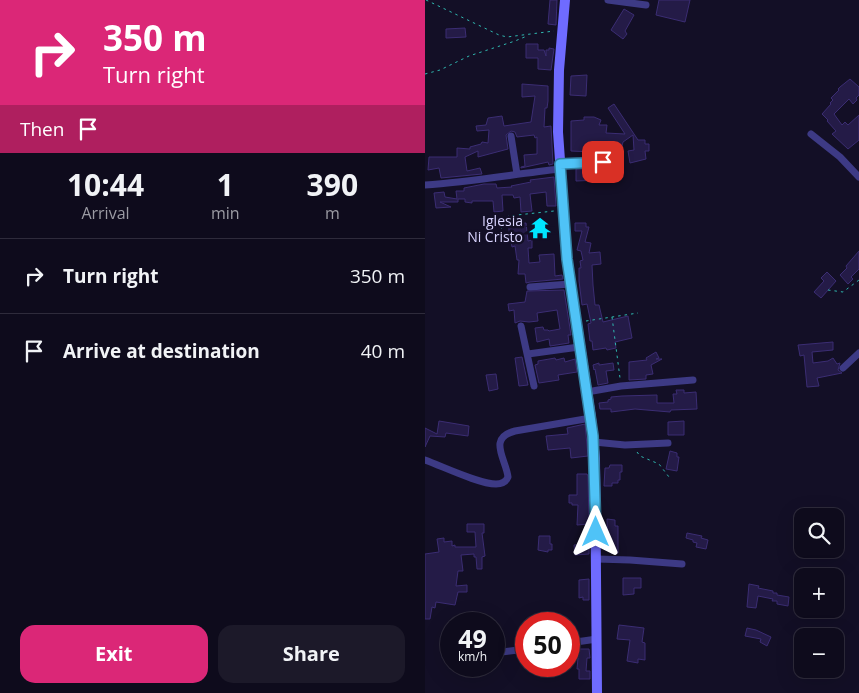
<!DOCTYPE html>
<meta charset="utf-8">
<style>
:root{--surface:#0e0b1c;--page:#1c1929;--text:#f1f3f6;--muted:#9b9ba3;--line:#2e2b3b;--accent:#db2777}
body{margin:0;font-family:"Open Sans",sans-serif;background:var(--page);color:var(--text);height:100vh;display:flex;flex-direction:column;font-size:19px;white-space:nowrap}
*{box-sizing:border-box;margin:0}
p{font-size:16px;color:var(--muted)}
.icon{flex:none;width:28px;height:28px;fill:none;stroke:currentColor;stroke-width:2;stroke-linecap:round;stroke-linejoin:round}
.map{position:relative;flex:1;overflow:hidden}
.panel{display:flex;flex-direction:column;background:var(--surface);width:425px}
.panel>*{flex:none}
.hud{background:#db2777;color:#fff;overflow:hidden}
.controls{position:absolute;left:369px;top:508px;display:grid;gap:10px}
.controls a{display:grid;place-items:center;width:50px;height:50px;border-radius:10px;background:var(--surface);box-shadow:0 5px 20px #0002,0 0 0 1px var(--line);font-size:25px}
.speed{position:absolute;left:15px;top:612px;display:flex;gap:10px;font-size:25px;font-weight:700;text-align:center}
.speed>*{display:grid;place-content:center;width:65px;height:65px;border-radius:50%;background:var(--surface);box-shadow:0 5px 20px #0002,0 0 0 1px var(--line);line-height:1}
.speed small{font-size:12px;font-weight:400}
.speed .limit{border:8px solid #d22;background:#fff;color:#111}
.pin{position:absolute;display:grid;place-items:center;width:42px;height:42px;color:#fff;margin:-21px;border-radius:10px;box-shadow:0 2px 8px #0006}
.me{position:absolute;width:55px;margin:-28px;rotate:0deg;stroke-linejoin:round;filter:drop-shadow(0 0 4px #0008)}
.turn{display:flex;align-items:center;gap:18px;height:105px;padding:0 20px;font-size:22px}
.turn .icon{width:65px;height:65px;stroke-width:2.5}
.turn b{display:block;font-size:35px;line-height:42px}
.then{display:flex;align-items:center;height:48px;padding:0 20px;background:#0003;gap:10px;font-size:19px}
.eta{display:flex;justify-content:space-evenly;align-items:center;height:85px;text-align:center}
.eta b{font-size:30px;font-weight:700;line-height:35px}
.action{display:flex;gap:10px;margin-top:auto;padding:10px 20px}
.action a{flex:1;height:58px;border-radius:15px;background:var(--accent);color:#fff;font-size:20px;font-weight:700;line-height:58px;text-align:center}
.action a+a{background:var(--page);color:var(--text)}
ul{padding:0;list-style:none}
li{display:flex;align-items:center;gap:15px;height:75px;padding:0 20px;border-top:1px solid var(--line)}
li div{flex:1}
li b{display:block;font-size:19px}
li em{font-style:normal}
main{display:flex;flex:1;min-height:0}
.map>svg:first-child{display:block}
.building{fill:#241b47;stroke:#3b2d73}
.lines{fill:none;stroke-linecap:round;stroke-linejoin:round}
.path{stroke:#2fb8b0;stroke-width:1;stroke-dasharray:2.5 4;stroke-linecap:butt}
.service{stroke:#3d3a85;stroke-width:4}
.minor{stroke:#3d3a85;stroke-width:7}
.secondary{stroke:#6f6bff;stroke-width:10}
.route-casing{stroke:#337fa1;stroke-width:12}
.route{stroke:#4fc3f7;stroke-width:9}
.labels{text-anchor:middle;dominant-baseline:central;stroke-width:5;stroke-linejoin:round;paint-order:stroke}
.poi-label{font-size:14px;fill:#d9d4ff;stroke:#130f26;text-anchor:end}
</style>
<main>
<section class="panel">
<div class="hud">
<div class="turn"><svg class="icon" aria-label="right" viewBox="0 0 24 24"><path d="M7 20v-9h11M14 6l5 5-5 5"/></svg><div><b>350 m</b>Turn right</div></div>
<div class="then">Then<svg class="icon" aria-label="arrive" viewBox="0 0 24 24"><path d="M6 21V4h12l-3 4 3 4H6"/></svg></div>
</div>
<div class="eta">
<div><b>10:44</b><p>Arrival</p></div>
<div><b>1</b><p>min</p></div>
<div><b>390</b><p>m</p></div>
</div>
<ul>
<li><svg class="icon" aria-label="right" viewBox="0 0 24 24"><path d="M7 20v-9h11M14 6l5 5-5 5"/></svg><div><b>Turn right</b></div><em>350 m</em></li>
<li><svg class="icon" aria-label="arrive" viewBox="0 0 24 24"><path d="M6 21V4h12l-3 4 3 4H6"/></svg><div><b>Arrive at destination</b></div><em>40 m</em></li>
</ul>
<div class="action"><a>Exit</a><a>Share</a></div>
</section>
<div class="map">
<svg width="434" height="693" viewBox="0 0 434 693">
<rect width="100%" height="100%" fill="#130f26"/>
<path class="building" d="M 125,0 L 132,0 L 131,25 L 123,24 Z
M 234,0 L 265,0 L 260,22 L 231,15 Z
M 199,9 L 209,15 L 200,31 L 202,34 L 198,39 L 186,30 Z
M 40,28 L 41,37 L 21,38 L 21,29 Z
M 101,44 L 113,44 L 113,50 L 119,50 L 121,56 L 121,50 L 124,50 L 124,48 L 129,49 L 126,70 L 113,69 L 113,58 L 101,58 Z
M 162,75 L 161,96 L 145,95 L 146,76 Z
M 425,79 L 434,87 L 434,95 L 431,98 L 432,100 L 428,104 L 424,99 L 409,114 L 417,125 L 420,122 L 423,125 L 434,115 L 434,140 L 423,149 L 407,134 L 411,131 L 402,121 L 403,120 L 397,114 L 406,104 L 405,103 L 408,100 L 406,98 L 414,90 L 413,89 L 415,87 Z
M 97,84 L 123,86 L 123,101 L 122,108 L 120,108 L 119,127 L 126,126 L 128,164 L 124,165 L 123,162 L 96,168 L 96,167 L 100,166 L 99,155 L 112,154 L 112,137 L 110,138 L 109,135 L 92,137 L 90,132 L 86,131 L 81,135 L 83,149 L 53,157 L 53,151 L 40,157 L 42,171 L 55,168 L 57,174 L 16,178 L 14,168 L 3,170 L 4,157 L 32,157 L 32,148 L 45,149 L 45,147 L 56,144 L 57,142 L 63,143 L 64,130 L 52,131 L 51,126 L 61,125 L 63,118 L 77,116 L 79,126 L 106,122 L 110,96 L 97,97 Z
M 189,104 L 213,140 L 220,140 L 220,144 L 224,144 L 224,151 L 220,151 L 221,159 L 205,163 L 203,151 L 209,150 L 208,135 L 198,142 L 197,146 L 180,146 L 180,145 L 167,143 L 167,152 L 146,151 L 146,121 L 159,120 L 159,117 L 169,117 L 176,120 L 174,125 L 182,125 L 181,133 L 200,134 L 183,108 Z
M 151,169 L 176,169 L 176,180 L 151,181 Z
M 129,177 L 131,206 L 122,206 L 121,192 L 105,194 L 107,211 L 96,212 L 95,197 L 89,198 L 88,195 L 77,195 L 78,211 L 69,212 L 68,201 L 47,201 L 47,203 L 40,202 L 40,199 L 33,199 L 33,202 L 15,202 L 26,207 L 11,208 L 9,193 L 19,192 L 20,197 L 32,199 L 31,191 L 39,191 L 39,188 L 59,184 L 71,184 L 72,188 L 87,187 L 86,186 L 106,182 L 105,180 Z
M 101,223 L 103,241 L 107,240 L 107,248 L 103,248 L 104,263 L 115,262 L 114,255 L 129,254 L 130,276 L 137,275 L 138,279 L 105,282 L 101,283 L 100,274 L 93,274 L 94,260 L 92,260 L 90,246 L 87,247 L 83,224 Z
M 150,223 L 161,223 L 161,227 L 164,227 L 160,242 L 166,243 L 164,253 L 175,252 L 176,264 L 167,265 L 168,285 L 170,305 L 174,305 L 178,322 L 203,316 L 207,338 L 190,342 L 191,348 L 182,350 L 181,348 L 168,350 L 167,341 L 165,341 L 163,324 L 166,323 L 162,304 L 157,305 L 154,281 L 154,268 L 156,268 L 155,261 L 158,260 L 156,251 L 152,250 L 157,231 L 150,231 Z
M 434,251 L 434,269 L 426,277 L 428,279 L 423,284 L 415,275 L 422,268 L 421,266 Z
M 402,272 L 411,281 L 396,298 L 389,292 L 399,281 L 396,278 Z
M 139,290 L 146,335 L 143,335 L 144,343 L 125,346 L 124,339 L 112,342 L 110,328 L 118,327 L 119,330 L 123,330 L 124,331 L 135,329 L 132,310 L 112,313 L 113,321 L 104,322 L 95,321 L 90,323 L 89,310 L 84,311 L 83,304 L 100,302 L 102,291 Z
M 408,342 L 408,350 L 387,352 L 388,363 L 403,361 L 408,358 L 412,364 L 415,363 L 413,370 L 417,373 L 392,378 L 394,386 L 382,387 L 379,355 L 375,356 L 373,345 Z
M 231,352 L 234,358 L 231,359 L 237,359 L 226,365 L 228,374 L 221,375 L 221,379 L 204,380 L 204,362 L 222,360 L 221,358 Z
M 97,357 L 103,385 L 94,386 L 90,358 Z
M 130,358 L 131,360 L 139,358 L 140,362 L 150,359 L 152,372 L 133,375 L 134,380 L 114,383 L 110,365 L 113,364 L 113,361 Z
M 174,363 L 174,365 L 188,363 L 189,370 L 181,371 L 183,383 L 173,385 L 170,369 L 169,370 L 168,365 Z
M 71,374 L 73,389 L 64,391 L 61,375 Z
M 251,390 L 259,390 L 259,393 L 271,392 L 272,409 L 246,410 L 245,412 L 210,409 L 186,412 L 186,409 L 175,409 L 174,403 L 183,402 L 183,400 L 186,399 L 186,397 L 197,396 L 232,395 L 232,403 L 249,403 L 248,394 L 252,394 Z
M 14,421 L 44,426 L 43,436 L 21,433 L 20,437 L 5,436 L 0,447 L 0,428 L 12,434 Z
M 259,421 L 259,435 L 243,435 L 243,422 Z
M 160,424 L 163,456 L 146,458 L 145,448 L 123,450 L 121,436 L 143,434 L 142,428 Z
M 245,451 L 252,453 L 252,457 L 254,457 L 252,471 L 241,469 Z
M 185,465 L 197,465 L 197,472 L 195,472 L 195,480 L 193,480 L 193,483 L 187,483 L 187,486 L 179,486 L 180,468 L 184,468 Z
M 152,474 L 162,474 L 163,476 L 164,524 L 152,525 L 153,505 L 147,505 L 147,503 L 144,503 L 144,495 L 152,495 Z
M 182,519 L 190,520 L 190,526 L 193,526 L 193,553 L 186,553 L 186,551 L 183,551 Z
M 42,524 L 59,524 L 59,533 L 57,533 L 60,556 L 57,557 L 57,569 L 52,569 L 51,557 L 49,557 L 49,554 L 36,555 L 38,571 L 33,571 L 31,586 L 42,585 L 42,592 L 33,592 L 30,605 L 11,602 L 10,608 L 7,607 L 5,619 L 0,619 L 0,554 L 14,552 L 12,539 L 19,538 L 19,542 L 27,541 L 27,546 L 30,545 L 30,547 L 51,547 L 50,532 L 42,532 Z
M 262,533 L 277,536 L 276,538 L 283,540 L 281,549 L 271,547 L 272,543 L 268,542 L 268,540 L 261,538 Z
M 114,536 L 125,536 L 125,544 L 127,544 L 127,550 L 123,550 L 123,552 L 113,550 Z
M 164,544 L 164,554 L 150,555 L 149,545 Z
M 198,578 L 216,578 L 216,588 L 209,588 L 209,594 L 198,595 Z
M 164,579 L 164,600 L 158,600 L 158,597 L 154,598 L 154,580 Z
M 324,584 L 334,586 L 333,588 L 348,591 L 348,593 L 352,593 L 352,595 L 364,597 L 363,606 L 352,604 L 352,601 L 347,601 L 348,599 L 333,596 L 331,608 L 322,607 Z
M 194,625 L 219,628 L 217,642 L 220,643 L 220,660 L 213,659 L 213,663 L 202,661 L 205,640 L 192,639 Z
M 322,628 L 331,630 L 346,637 L 342,646 L 335,642 L 336,639 L 320,636 Z
M 153,649 L 164,649 L 165,658 L 162,658 L 161,671 L 165,671 L 165,679 L 154,679 L 154,669 L 152,669 L 153,658 L 146,659 L 146,651 L 153,651 Z"/>
<g class="lines">
<path class="path" d="M 1,0 L 74,35 L 82,37 L 129,31
M 0,74 L 15,70 L 44,56 L 90,41 L 102,36
M 76,235 L 77,222 L 83,216 L 129,211
M 403,290 L 418,292 L 434,280
M 187,317 L 195,378
M 161,321 L 213,313
M 212,452 L 215,456 L 234,464 L 244,477"/>
<path class="service" d="M 137,164 L 194,161"/>
<path class="minor" d="M 183,0 L 221,5
M 386,134 L 415,157 L 434,177
M 86,136 L 92,174
M 0,185 C 45,182 90,174 135,169
M 105,287 L 145,284
M 96,326 L 109,386
M 103,354 L 154,347
M 418,368 L 434,353
M 162,392 L 196,386 L 268,380
M 169,442 L 200,445 L 243,443
M 0,460 C 17,466 54,484 71,484 C 76,484 81,482 83,477 C 81,459 62,438 90,431 L 166,418
M 172,559 L 205,560 L 257,564
M 39,619 L 41,624
M 144,643 L 172,639
M 69,653 L 101,649"/>
<path class="secondary" d="M 140,0 L 134,70 L 133,132 L 142,259 L 166,418 L 170,459 L 172,693"/>
</g>
<g class="lines">
<g class="route-casing">
<path id="route" d="M 171,532 L 168,436 L 142,259 L 135,164 L 178,162"/>
</g>
<use href="#route" class="route"/>
</g>
<defs>
<g id="temple-bare" transform="scale(1.725)"><path d="M0-6L5-2H3V0L6.5 2.5H4V6H1.5V3h-3V6H-4V2.5H-6.5L-3 0V-2H-5Z" fill="#00e5ff" stroke="#130f26" stroke-width="2.5" paint-order="stroke"/></g>
</defs>
<g fill-rule="evenodd">
<use href="#temple-bare" x="115" y="228"/>
</g>
<g class="labels">
<g class="poi-label">
<text x="98" y="220">Iglesia<tspan x="98" dy="16">Ni Cristo</tspan></text>
</g>
</g>
</svg>
<div class="controls">
<a><svg class="icon" aria-label="search" viewBox="0 0 24 24"><circle cx="10" cy="10" r="6"/><path d="M15 15l6 6"/></svg></a>
<a>+</a>
<a>−</a>
</div>
<div class="speed"><div>49<small>km/h</small></div><div class="limit">50</div></div>
<div class="pin" style="left:178px;top:162px;background:#d93025"><svg class="icon" aria-label="arrive" viewBox="0 0 24 24"><path d="M6 21V4h12l-3 4 3 4H6"/></svg></div>
<svg class="me" style="left:171px;top:532px" viewBox="-20 -20 40 40"><path d="M0-17L14 15 0 8-14 15z" fill="#4fc3f7" stroke="#fff" stroke-width="4"/></svg>
</div>
</main>
